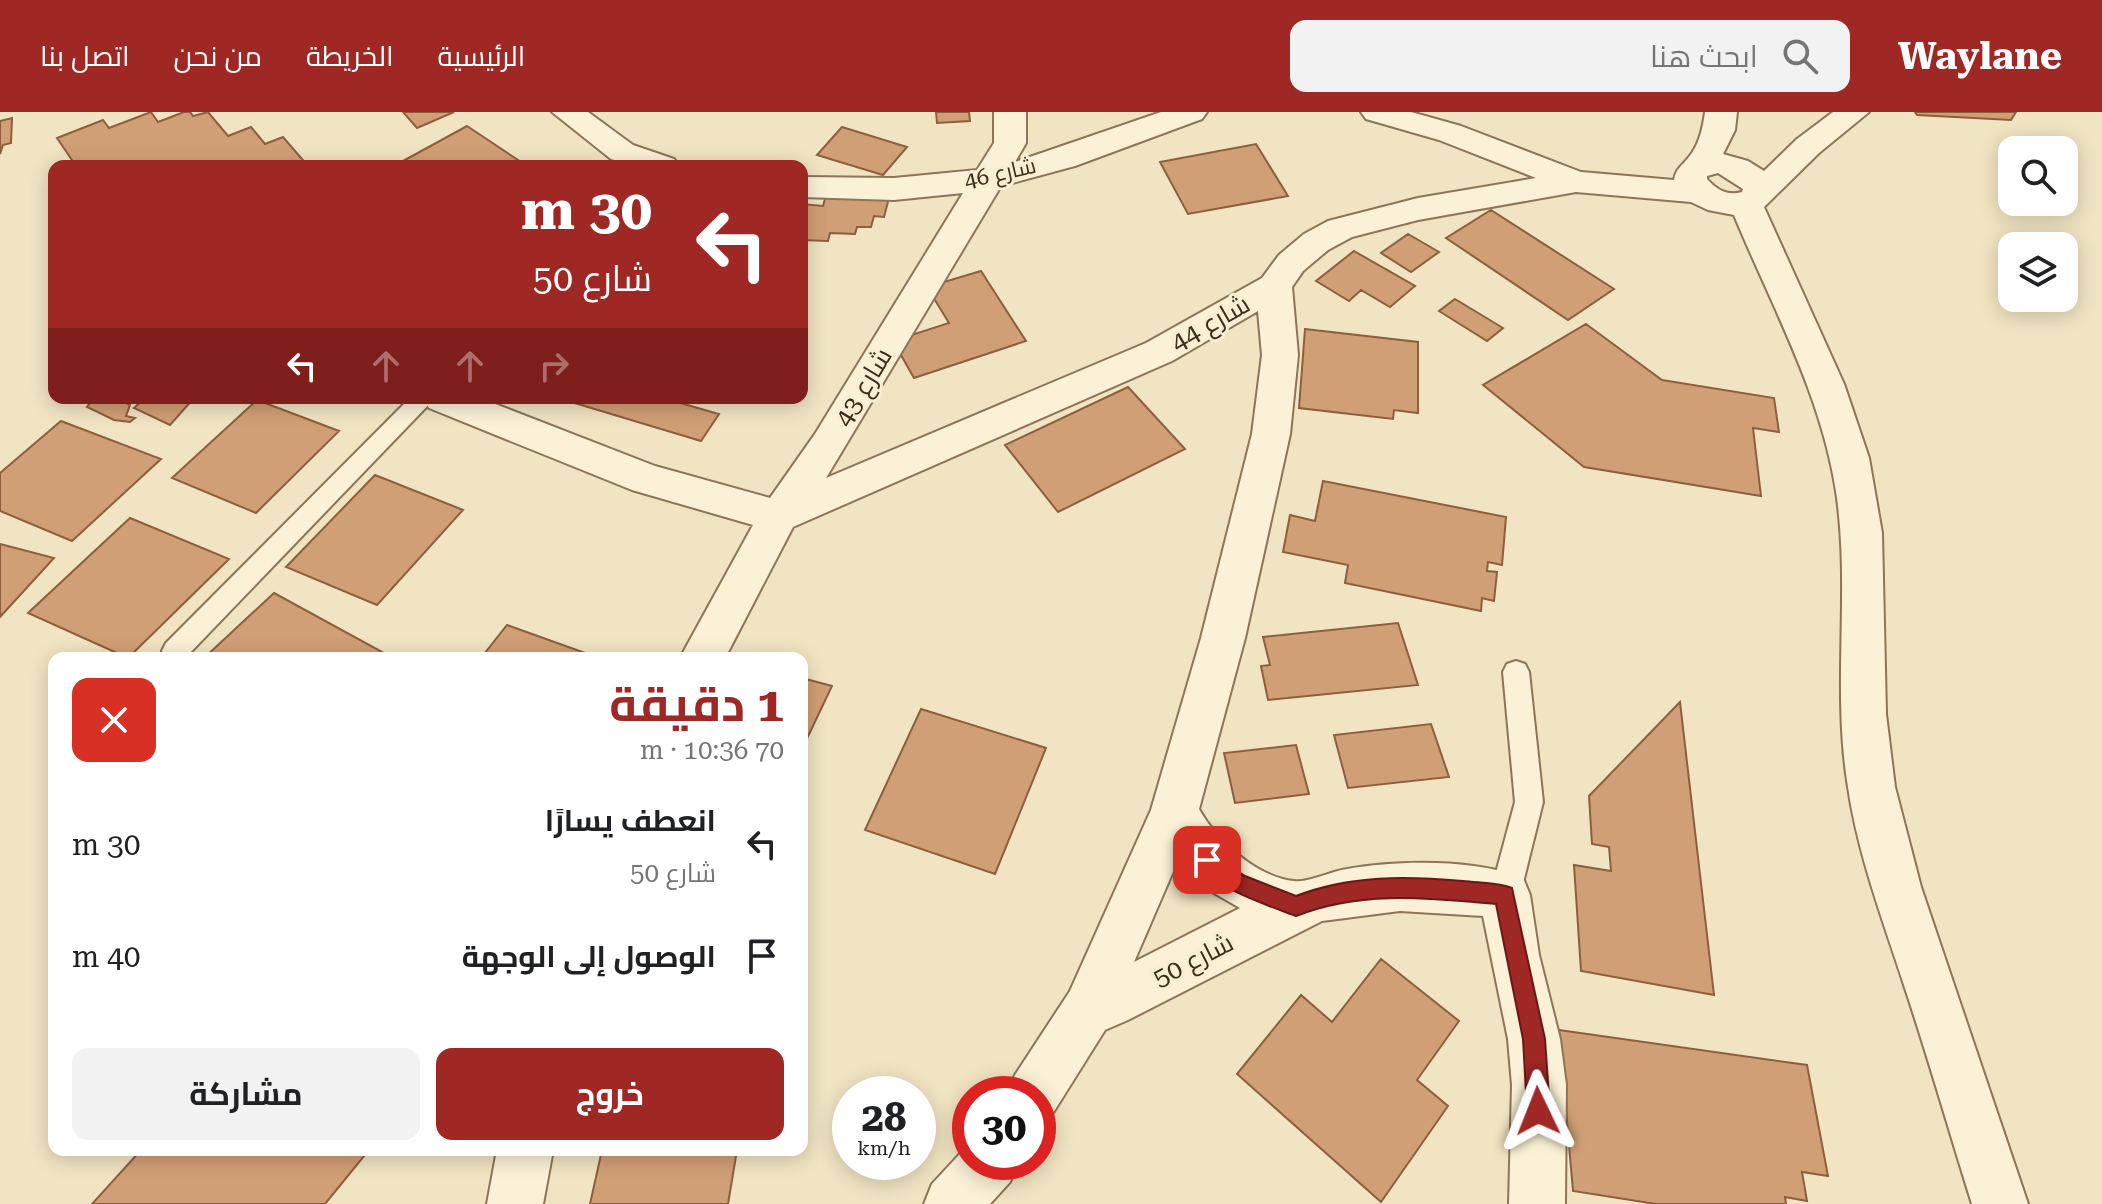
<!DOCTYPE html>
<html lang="ar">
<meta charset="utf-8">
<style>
:root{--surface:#fff;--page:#f2f2f2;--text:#202124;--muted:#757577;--accent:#9f2724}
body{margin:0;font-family:"Roboto Serif",Cairo,serif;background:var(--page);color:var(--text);direction:rtl;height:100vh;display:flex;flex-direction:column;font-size:30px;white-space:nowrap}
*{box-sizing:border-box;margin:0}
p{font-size:26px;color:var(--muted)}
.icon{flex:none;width:44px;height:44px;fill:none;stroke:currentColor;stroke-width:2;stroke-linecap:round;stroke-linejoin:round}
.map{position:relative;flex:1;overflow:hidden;direction:ltr}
.details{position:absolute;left:48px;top:540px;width:760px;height:504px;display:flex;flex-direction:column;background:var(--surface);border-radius:16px;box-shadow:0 4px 20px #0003;direction:rtl}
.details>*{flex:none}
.banner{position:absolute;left:48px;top:48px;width:760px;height:244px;border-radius:16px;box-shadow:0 4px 20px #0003;direction:rtl;background:#9f2724;color:#fff;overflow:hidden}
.fabs{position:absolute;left:1998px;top:24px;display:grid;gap:16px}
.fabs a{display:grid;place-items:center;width:80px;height:80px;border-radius:16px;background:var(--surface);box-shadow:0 4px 20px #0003;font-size:40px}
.speed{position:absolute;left:832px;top:964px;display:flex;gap:16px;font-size:40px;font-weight:700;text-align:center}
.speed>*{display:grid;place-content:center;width:104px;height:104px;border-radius:50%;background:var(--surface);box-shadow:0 4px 20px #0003;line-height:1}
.speed small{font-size:20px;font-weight:400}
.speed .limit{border:12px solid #d22;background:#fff;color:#111}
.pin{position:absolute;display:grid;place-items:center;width:68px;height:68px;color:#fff;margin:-34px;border-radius:16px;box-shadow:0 4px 12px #0006}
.me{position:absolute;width:88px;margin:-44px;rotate:358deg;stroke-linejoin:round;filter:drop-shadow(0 0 6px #0008)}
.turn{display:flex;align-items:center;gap:28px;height:168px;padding:0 24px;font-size:36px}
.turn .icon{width:104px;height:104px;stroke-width:2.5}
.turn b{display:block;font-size:56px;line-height:68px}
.lanes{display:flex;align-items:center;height:76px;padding:0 24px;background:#0003;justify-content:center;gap:40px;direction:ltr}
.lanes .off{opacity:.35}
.round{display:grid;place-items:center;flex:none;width:84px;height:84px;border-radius:16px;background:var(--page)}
.head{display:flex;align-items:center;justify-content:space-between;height:136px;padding:0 24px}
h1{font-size:48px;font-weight:700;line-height:60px;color:var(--accent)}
.primary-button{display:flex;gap:16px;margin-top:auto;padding:16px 24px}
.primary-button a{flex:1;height:92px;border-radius:16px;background:var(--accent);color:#fff;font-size:32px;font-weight:700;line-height:92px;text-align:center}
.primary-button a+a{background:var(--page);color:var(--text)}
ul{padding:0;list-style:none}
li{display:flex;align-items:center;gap:24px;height:112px;padding:0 24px}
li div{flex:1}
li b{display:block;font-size:30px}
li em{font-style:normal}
header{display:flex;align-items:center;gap:48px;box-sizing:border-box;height:112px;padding:0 40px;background:var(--accent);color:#fff}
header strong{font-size:38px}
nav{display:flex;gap:44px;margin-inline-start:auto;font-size:28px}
.search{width:560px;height:72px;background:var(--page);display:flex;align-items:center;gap:20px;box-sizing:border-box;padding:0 28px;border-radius:16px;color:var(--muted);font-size:30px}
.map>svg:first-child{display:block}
.building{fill:#d19f75;stroke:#8d5f3c;stroke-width:2}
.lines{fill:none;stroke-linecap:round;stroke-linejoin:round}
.service-casing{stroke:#8c7558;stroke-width:4}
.minor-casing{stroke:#8c7558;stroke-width:4}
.service{fill:#fbf1d6;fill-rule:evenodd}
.minor{fill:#fbf1d6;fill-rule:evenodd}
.route{fill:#9f2724;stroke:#671917;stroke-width:2}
.labels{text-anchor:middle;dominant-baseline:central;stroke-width:6;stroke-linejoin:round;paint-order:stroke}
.far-street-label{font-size:22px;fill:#3b2c1d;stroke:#f8eed2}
.street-label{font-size:26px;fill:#3b2c1d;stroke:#f8eed2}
</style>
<header>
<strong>Waylane</strong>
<div class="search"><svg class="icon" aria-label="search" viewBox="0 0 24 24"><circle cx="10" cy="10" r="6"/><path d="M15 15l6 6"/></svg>ابحث هنا</div>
<nav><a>الرئيسية</a><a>الخريطة</a><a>من نحن</a><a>اتصل بنا</a></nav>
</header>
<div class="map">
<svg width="2102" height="1092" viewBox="0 0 2102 1092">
<rect width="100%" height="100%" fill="#f1e4c2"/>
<path class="building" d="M 151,0 L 158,10 L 184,0 L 190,0 L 193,4 L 208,0 L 228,24 L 251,15 L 265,32 L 283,25 L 308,54 L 76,54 L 57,26 L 103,8 L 109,16 Z
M 403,0 L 454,0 L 417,16 Z
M 936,0 L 969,0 L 970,9 L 937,11 Z
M 1915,0 L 2016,0 L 2011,8 L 1917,3 Z
M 12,6 L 11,31 L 3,33 L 0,42 L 0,9 Z
M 467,14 L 527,54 L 394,54 Z
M 842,15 L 907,35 L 883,63 L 817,43 Z
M 1256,32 L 1288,84 L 1188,102 L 1160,50 Z
M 826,83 L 889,86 L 884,105 L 874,104 L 871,115 L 857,115 L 855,122 L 830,121 L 828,129 L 802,128 L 802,92 L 823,94 Z
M 1491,98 L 1614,177 L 1568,208 L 1446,126 Z
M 1408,122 L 1439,140 L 1411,160 L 1381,141 Z
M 1354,139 L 1415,174 L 1390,195 L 1361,178 L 1349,189 L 1316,169 Z
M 981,159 L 1026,229 L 914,266 L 893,229 L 949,211 L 927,175 Z
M 1455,187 L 1503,216 L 1487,229 L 1439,199 Z
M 1586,212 L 1662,268 L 1774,286 L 1779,320 L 1753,316 L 1761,384 L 1584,355 L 1483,273 Z
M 1305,217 L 1418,230 L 1418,301 L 1394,298 L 1393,307 L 1299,296 Z
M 1128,275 L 1185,337 L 1058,400 L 1005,333 Z
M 94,286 L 117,286 L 130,293 L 126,304 L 135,306 L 130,310 L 114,308 L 87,295 Z
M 145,286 L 194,286 L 170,313 L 134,296 Z
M 558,286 L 663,286 L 719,302 L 701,329 Z
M 257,288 L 339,319 L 256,401 L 172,366 Z
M 61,309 L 161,347 L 72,429 L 0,399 L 0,361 Z
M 375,363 L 463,398 L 377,493 L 286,455 Z
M 1323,369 L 1506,405 L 1502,453 L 1488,450 L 1487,459 L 1497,460 L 1494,489 L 1482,486 L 1481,499 L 1345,471 L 1348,453 L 1283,440 L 1290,403 L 1315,409 Z
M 130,406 L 229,447 L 128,546 L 28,501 Z
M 0,432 L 54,446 L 0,505 Z
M 274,481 L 384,541 L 380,546 L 204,546 Z
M 1398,511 L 1418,573 L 1268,588 L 1261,554 L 1270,553 L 1263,525 Z
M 507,513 L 599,546 L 481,546 Z
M 802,566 L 832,574 L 802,637 Z
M 1680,590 L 1714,883 L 1581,859 L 1574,753 L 1611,759 L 1609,735 L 1592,732 L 1589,684 Z
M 921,597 L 1046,636 L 995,762 L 865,718 Z
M 1431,612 L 1449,665 L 1348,676 L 1334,623 Z
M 1296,633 L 1309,682 L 1235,691 L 1224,641 Z
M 1381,847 L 1459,909 L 1417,968 L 1448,994 L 1381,1090 L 1237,962 L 1301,883 L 1332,910 Z
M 1559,918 L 1807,953 L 1828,1064 L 1802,1060 L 1807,1089 L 1785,1085 L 1786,1092 L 1656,1092 L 1573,1079 Z
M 141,1038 L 369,1038 L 325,1092 L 92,1092 Z
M 602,1038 L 737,1038 L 728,1092 L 590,1092 Z"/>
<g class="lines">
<g class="service-casing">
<path id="service" d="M 410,286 L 435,286 L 185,546 L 165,546 L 162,539 L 166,531 Z
M 1516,549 L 1525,552 L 1529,560 L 1543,690 L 1520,783 L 1515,793 L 1505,797 L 1495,793 L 1490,783 L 1515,690 L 1503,560 L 1507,552 Z"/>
</g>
<g class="minor-casing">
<path id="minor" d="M 552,0 L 588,0 L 633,33 L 674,47 L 679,54 L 631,54 L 611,47 Z
M 994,0 L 1026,0 L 1026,31 L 1015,50 L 1161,0 L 1207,0 L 1202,7 L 1075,54 L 1001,74 L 826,366 L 1146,231 L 1262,166 L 1279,143 L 1304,122 L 1328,109 L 1418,86 L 1536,66 L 1439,28 L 1366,7 L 1361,0 L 1411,0 L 1461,14 L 1581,60 L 1674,68 C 1676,56 1682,54 1689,45 C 1699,33 1703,16 1705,0 L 1737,0 L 1735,18 L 1723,42 L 1748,49 L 1764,59 L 1797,27 L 1833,0 L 1869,0 L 1819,41 L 1764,95 L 1844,272 L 1869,346 L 1882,421 L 1886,602 L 1895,675 L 1921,775 L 2028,1092 L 1972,1092 C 1949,1019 1928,945 1904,873 C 1883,808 1858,743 1848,675 C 1832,579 1850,482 1837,386 C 1823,285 1772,195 1734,103 L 1708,98 L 1691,90 L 1576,80 L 1418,108 L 1352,125 L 1328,138 L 1303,159 L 1292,175 L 1298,243 L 1290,322 L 1245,526 L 1199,697 C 1216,728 1256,765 1294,769 C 1309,771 1331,759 1347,757 C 1398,748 1475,747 1523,766 L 1530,783 L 1539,843 L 1560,927 L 1566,973 L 1565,1092 L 1509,1092 L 1512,973 L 1508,927 L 1483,804 L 1400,799 L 1322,809 L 1128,908 L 1105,918 L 1053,1001 L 1038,1007 L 1038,982 L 1007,982 L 1015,963 L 1070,879 L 1151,698 L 1201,526 L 1252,322 L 1262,243 L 1258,199 L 1172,249 L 793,415 L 725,546 L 680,546 L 753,413 L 632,378 L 429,296 L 423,286 L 480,286 L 655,354 L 770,386 L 815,322 L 963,81 L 894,88 L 802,85 L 802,65 L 894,66 L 977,58 L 994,31 ZM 1718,61 L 1743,77 L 1742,80 C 1727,84 1717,78 1707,67 L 1707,64 ZM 1178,748 L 1207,777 L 1240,796 L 1134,850 Z
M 970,1031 L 970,1050 L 1018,1050 L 1010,1070 L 990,1092 L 924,1092 L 932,1072 Z
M 497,1038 L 553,1038 L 543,1092 L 487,1092 Z"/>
</g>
<use href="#service" class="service"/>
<use href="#minor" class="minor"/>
</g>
<path class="route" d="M 1207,739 L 1245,764 L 1296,784 C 1350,763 1406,764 1463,769 C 1479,771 1497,770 1512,776 L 1545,927 L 1550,999 L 1546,1007 L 1538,1011 L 1530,1007 L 1527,999 L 1523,927 L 1496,792 C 1428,786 1361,778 1296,804 C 1270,794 1209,775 1197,748 L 1200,742 Z"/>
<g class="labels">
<g class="far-street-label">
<text transform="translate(1000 61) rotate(-13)">شارع 46</text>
</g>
<g class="street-label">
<text transform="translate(1210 211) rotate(-30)">شارع 44</text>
<text transform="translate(863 275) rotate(-59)">شارع 43</text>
<text transform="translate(1193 848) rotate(-27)">شارع 50</text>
</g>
</g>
</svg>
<div class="fabs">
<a><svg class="icon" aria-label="search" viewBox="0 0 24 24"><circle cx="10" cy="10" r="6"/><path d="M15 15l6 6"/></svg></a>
<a><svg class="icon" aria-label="layers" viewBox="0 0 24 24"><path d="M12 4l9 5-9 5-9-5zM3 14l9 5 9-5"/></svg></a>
</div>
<div class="speed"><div>28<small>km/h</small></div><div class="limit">30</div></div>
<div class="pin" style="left:1207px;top:748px;background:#d93025"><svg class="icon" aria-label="arrive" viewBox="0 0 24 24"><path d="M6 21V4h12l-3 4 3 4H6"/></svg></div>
<svg class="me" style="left:1538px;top:999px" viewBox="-20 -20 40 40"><path d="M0-17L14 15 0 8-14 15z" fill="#9f2724" stroke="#fff" stroke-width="4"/></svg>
<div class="banner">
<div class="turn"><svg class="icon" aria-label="left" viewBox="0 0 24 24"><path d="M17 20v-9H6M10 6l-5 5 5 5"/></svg><div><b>30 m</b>شارع 50</div></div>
<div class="lanes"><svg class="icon" aria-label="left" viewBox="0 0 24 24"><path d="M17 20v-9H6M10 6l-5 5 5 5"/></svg><svg class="icon off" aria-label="ahead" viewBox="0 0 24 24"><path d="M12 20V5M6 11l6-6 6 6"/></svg><svg class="icon off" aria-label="ahead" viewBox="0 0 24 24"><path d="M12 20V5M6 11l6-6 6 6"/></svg><svg class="icon off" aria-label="right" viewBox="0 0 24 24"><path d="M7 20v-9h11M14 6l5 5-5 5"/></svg></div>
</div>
<section class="details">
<div class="head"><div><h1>1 دقيقة</h1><p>70 m · 10:36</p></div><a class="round" style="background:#d93025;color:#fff"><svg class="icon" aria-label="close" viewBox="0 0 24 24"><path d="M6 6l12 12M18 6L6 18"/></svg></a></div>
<ul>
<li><svg class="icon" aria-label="left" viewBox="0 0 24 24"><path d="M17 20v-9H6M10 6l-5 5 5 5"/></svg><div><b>انعطف يسارًا</b><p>شارع 50</p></div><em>30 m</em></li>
<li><svg class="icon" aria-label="arrive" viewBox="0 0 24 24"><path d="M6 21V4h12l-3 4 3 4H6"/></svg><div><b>الوصول إلى الوجهة</b></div><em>40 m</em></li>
</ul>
<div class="primary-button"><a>خروج</a><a>مشاركة</a></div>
</section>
</div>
